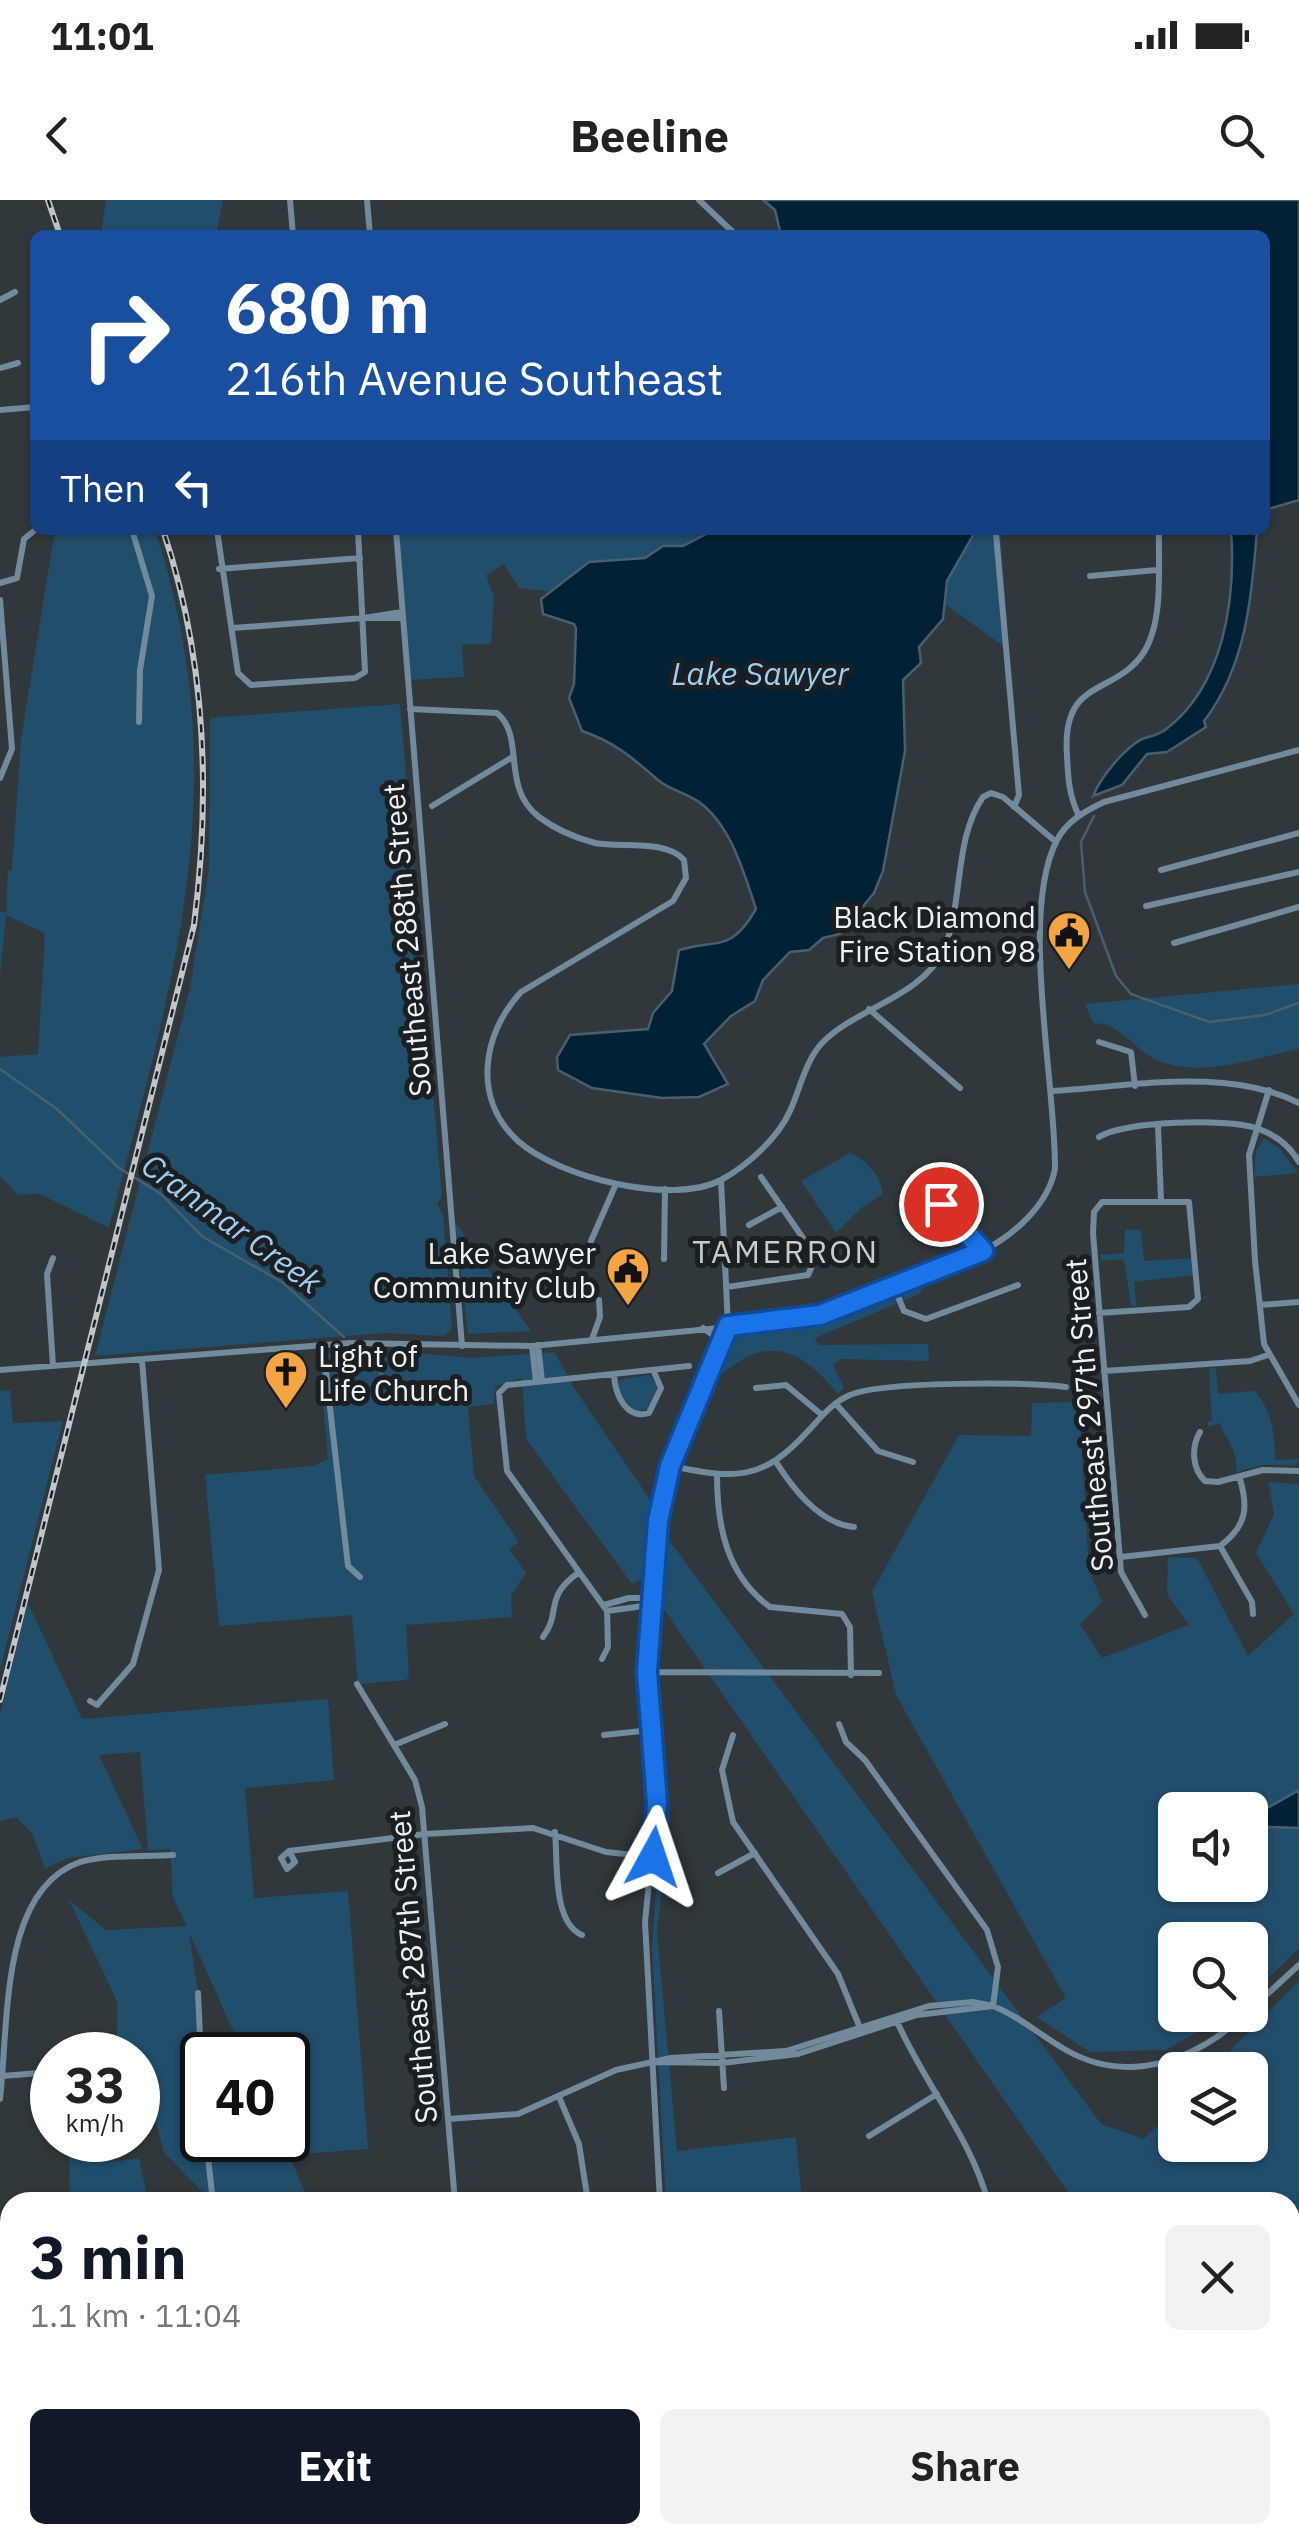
<!DOCTYPE html>
<meta charset="utf-8">
<style>
:root{--surface:#fff;--page:#f2f2f2;--text:#222;--muted:#767676;--accent:#111827}
body{margin:0;font-family:"IBM Plex Sans",sans-serif;background:var(--page);color:var(--text);height:100vh;display:flex;flex-direction:column;font-size:38px;white-space:nowrap}
*{box-sizing:border-box;margin:0}
p{font-size:32px;color:var(--muted)}
.icon{flex:none;width:55px;height:55px;fill:none;stroke:currentColor;stroke-width:2;stroke-linecap:round;stroke-linejoin:round}
.map{position:relative;flex:1;overflow:hidden}
.side{position:absolute;left:0px;top:1992px;width:1300px;height:352px;display:flex;flex-direction:column;background:var(--surface);border-radius:30px 30px 0 0;box-shadow:0 2px 8px #0004}
.side>*{flex:none}
.top-card{position:absolute;left:30px;top:30px;width:1240px;height:305px;border-radius:15px;box-shadow:0 2px 8px #0004;background:#1a4fa0;color:#fff;overflow:hidden}
.buttons{position:absolute;left:1158px;top:1592px;display:grid;gap:20px}
.buttons a{display:grid;place-items:center;width:110px;height:110px;border-radius:15px;background:var(--surface);box-shadow:0 2px 8px #0004;font-size:50px}
.speed{position:absolute;left:30px;top:1832px;display:flex;gap:20px;font-size:50px;font-weight:700;text-align:center}
.speed>*{display:grid;place-content:center;width:130px;height:130px;border-radius:50%;background:var(--surface);box-shadow:0 2px 8px #0004;line-height:1}
.speed small{font-size:25px;font-weight:400}
.speed .limit{border:5px solid #111;border-radius:15px;background:#fff;color:#111}
.pin{position:absolute;display:grid;place-items:center;width:85px;height:85px;color:#fff;margin:-42px;border:5px solid #fff;border-radius:50%;box-shadow:0 2px 10px #0007}
.me{position:absolute;width:110px;margin:-55px;rotate:5deg;stroke-linejoin:round;filter:drop-shadow(0 0 8px #0008)}
.turn{display:flex;align-items:center;gap:35px;height:210px;padding:0 30px;font-size:45px}
.turn .icon{width:130px;height:130px;stroke-width:2.5}
.turn b{display:block;font-size:70px;line-height:85px}
.then{display:flex;align-items:center;height:95px;padding:0 30px;background:#0003;gap:20px;font-size:38px}
.round{display:grid;place-items:center;flex:none;width:105px;height:105px;border-radius:15px;background:var(--page)}
.overview{display:flex;align-items:center;justify-content:space-between;height:170px;padding:0 30px}
h1{font-size:60px;font-weight:800;line-height:75px;color:var(--accent)}
.primary-button{display:flex;gap:20px;margin-top:auto;padding:20px 30px}
.primary-button a{flex:1;height:115px;border-radius:15px;background:var(--accent);color:#fff;font-size:40px;font-weight:800;line-height:115px;text-align:center}
.primary-button a+a{background:var(--page);color:var(--text)}
.status{display:flex;justify-content:space-between;align-items:center;height:70px;padding:0 50px;background:var(--surface);direction:ltr}
.status svg{height:28px;fill:currentColor}
header{display:flex;justify-content:space-between;align-items:center;height:130px;padding:0 30px;background:var(--surface);font-size:45px;font-weight:800}
.map>svg:first-child{display:block}
.green{fill:#214e6b;fill-rule:evenodd}
.water{fill:#012135;stroke:#485f6e;stroke-width:2.5}
.lines{fill:none;stroke-linecap:round;stroke-linejoin:round}
.stream{stroke:#485f6e;stroke-width:2.5}
.minor{stroke:#718a9c;stroke-width:6}
.rail-casing{stroke:#c0c5c8;stroke-width:6}
.rail{stroke:#1c1f21;stroke-width:2.5;stroke-dasharray:8;stroke-linecap:butt}
.route-casing{stroke:#114b97;stroke-width:25}
.route{stroke:#1a73e8;stroke-width:18}
.labels{text-anchor:middle;dominant-baseline:central;stroke-width:10;stroke-linejoin:round;paint-order:stroke}
.poi-label{font-size:30px;fill:#edf1f4;stroke:#1c1f21;text-anchor:end}
.street-label{font-size:30px;fill:#edf1f4;stroke:#1c1f21}
.water-label{font-size:32px;font-style:italic;fill:#9ecff2;stroke:#1c1f21}
.neighbourhood-label{font-size:32px;letter-spacing:2.5px;fill:#c4ccd2;stroke:#1c1f21}
</style>
<div class="status"><b>11:01</b><svg viewBox="0 0 49 12"><path d="M0 12V9h3v3zM5 12V6h3v6zM10 12V3h3v9zM15 12V0h3v12zM26 1h20v11H26zM47 4h2v5h-2z"/></svg></div>
<header><svg class="icon" aria-label="back" viewBox="0 0 24 24"><path d="M15 5l-7 7 7 7"/></svg>Beeline<svg class="icon" aria-label="search" viewBox="0 0 24 24"><circle cx="10" cy="10" r="6"/><path d="M15 15l6 6"/></svg></header>
<div class="map">
<svg width="1299" height="2344" viewBox="0 0 1299 2344">
<rect width="100%" height="100%" fill="#31383c"/>
<path class="green" d="M 106,0 L 223,0 L 216,35 L 101,35 Z
M 55,330 L 155,330 C 238,583 173,781 109,1028 L 40,994 L 18,995 L 0,976 L 0,857 L 38,854 L 45,733 L 6,715 L 0,777 L 0,711 L 6,713 L 8,671 L 12,670 L 21,539 Z
M 398,330 L 714,330 L 683,346 L 662,346 L 645,358 L 589,362 L 554,392 L 519,388 L 504,364 L 486,375 L 494,397 L 491,444 L 462,444 L 464,477 L 410,480 Z
M 976,330 L 1000,330 L 1009,450 L 946,405 L 947,381 Z
M 400,504 L 442,997 L 437,1004 L 443,1014 L 452,1128 L 444,1136 L 384,1133 L 95,1156 L 190,788 L 209,668 L 210,518 Z
M 1299,784 L 1299,849 C 1255,858 1203,878 1159,861 C 1134,851 1122,823 1093,823 L 1085,804 Z
M 1264,938 L 1279,948 L 1298,973 L 1254,977 L 1256,951 Z
M 850,953 C 866,959 881,976 883,994 L 861,1008 L 836,1033 L 801,981 Z
M 455,1022 L 531,1131 L 468,1134 Z
M 1125,1029 L 1141,1030 L 1144,1061 L 1193,1058 L 1194,1075 L 1134,1082 L 1136,1106 L 1131,1106 L 1124,1059 L 1101,1061 L 1100,1055 L 1124,1053 Z
M 918,1085 L 922,1091 L 917,1095 L 815,1138 L 819,1145 L 928,1144 L 929,1161 L 840,1159 L 833,1165 L 844,1188 L 838,1194 C 816,1168 789,1140 751,1155 C 739,1160 729,1170 717,1176 L 733,1139 L 743,1132 L 818,1123 Z
M 395,1151 L 472,1158 L 555,1152 L 572,1185 L 651,1301 L 642,1378 L 632,1384 L 526,1239 L 522,1178 L 496,1186 L 493,1204 L 468,1207 L 474,1276 L 519,1342 L 509,1349 L 526,1373 L 511,1396 L 512,1417 L 406,1425 L 409,1476 L 406,1480 L 358,1484 L 352,1415 L 219,1426 L 205,1275 L 314,1266 L 328,1259 L 319,1154 Z
M 1216,1168 L 1218,1194 L 1255,1191 C 1272,1212 1275,1233 1275,1260 L 1299,1259 L 1296,1265 L 1262,1265 L 1237,1272 C 1236,1246 1228,1243 1219,1223 L 1209,1227 L 1207,1223 L 1212,1220 L 1209,1169 Z
M 650,1175 L 657,1187 L 648,1209 L 634,1211 L 618,1190 L 619,1180 Z
M 10,1190 L 13,1223 L 63,1221 L 0,1470 L 0,1191 Z
M 1079,1202 L 1089,1370 L 1102,1402 L 1080,1424 L 1102,1458 L 1189,1425 L 1167,1394 L 1168,1357 L 1197,1358 L 1248,1456 L 1294,1414 L 1256,1353 L 1274,1314 L 1268,1282 L 1299,1284 L 1299,1748 L 1250,1796 L 1250,1740 L 1175,1740 L 1175,1815 L 1227,1815 L 1166,1850 L 1090,1852 L 1037,1817 L 1066,1798 L 896,1495 L 872,1392 L 959,1235 L 1031,1236 L 1032,1203 ZM 1175,1610 L 1250,1610 L 1250,1685 L 1175,1685 Z
M 663,1332 L 1101,1924 L 1144,1939 L 1175,1907 L 1175,1945 L 1250,1945 L 1250,1870 L 1211,1870 L 1299,1781 L 1299,2118 L 1290,2117 L 1290,2002 L 1075,2002 L 656,1398 Z
M 28,1403 L 82,1519 L 328,1499 L 334,1580 L 245,1588 L 254,1698 L 348,1691 L 368,1949 L 289,1955 L 309,2002 L 212,2002 L 164,1952 L 138,1855 L 104,1855 L 117,1846 L 117,1801 L 69,1700 L 106,1730 L 187,1726 L 173,1697 L 170,1649 L 148,1650 L 140,1552 L 99,1555 L 143,1649 L 68,1658 L 45,1668 L 32,1633 L 16,1617 L 0,1621 L 0,1514 ZM 189,1732 L 244,1855 L 288,1855 L 288,1940 L 202,1940 L 198,1793 Z
M 659,1480 L 670,1616 L 657,1733 L 677,1951 L 796,1937 L 802,2002 L 666,2002 L 652,1747 L 662,1607 L 651,1493 Z
M 69,1940 L 109,1940 L 113,1962 L 139,1958 L 148,2002 L 70,2002 Z
M 1290,2183 L 1299,2195 L 1299,2329 L 1290,2317 Z"/>
<path class="water" d="M 763,0 L 1299,0 L 1299,300 L 1265,310 L 1265,35 L 781,35 L 775,10 Z
M 714,330 L 976,330 L 947,381 L 943,419 L 919,447 L 921,463 L 903,480 L 905,551 L 883,671 L 874,693 L 840,734 L 823,738 L 809,750 L 790,752 L 763,780 L 755,801 L 731,816 L 704,844 L 728,884 L 699,897 L 662,898 L 592,888 L 558,870 L 557,857 L 570,835 L 648,829 L 653,813 L 672,791 L 679,750 C 718,738 730,754 756,709 C 744,673 731,625 699,602 C 686,593 670,590 658,580 C 634,559 615,542 582,531 L 569,498 L 574,484 L 576,429 L 574,424 L 543,414 L 541,399 L 589,362 L 645,358 L 663,346 L 683,346 Z
M 1231,330 L 1257,330 C 1252,396 1246,467 1204,521 L 1206,527 L 1167,552 L 1147,554 L 1122,585 L 1093,596 C 1101,577 1120,554 1137,542 C 1145,536 1156,537 1165,530 C 1224,486 1236,399 1231,330 Z
M 1299,1590 L 1299,1628 L 1269,1627 L 1250,1638 L 1250,1618 Z"/>
<g class="lines">
<path class="stream" d="M 1094,616 L 1081,642 L 1085,692 L 1116,776 L 1131,794 L 1209,822 L 1265,815 L 1299,803
M 0,869 L 57,909 L 119,968 L 161,994 L 203,1037 L 282,1082 L 344,1137
M 361,1154 L 382,1175 L 394,1198"/>
<path class="minor" d="M 290,0 L 293,35
M 367,0 L 370,35
M 699,0 L 736,35
M 0,100 L 15,92
M 0,168 L 18,163
M 0,210 L 35,207
M 132,330 L 152,396 L 140,470 L 139,522
M 217,330 L 238,473 L 251,485 L 355,478 L 365,472 L 358,330
M 396,330 L 462,1146
M 996,334 L 1019,595 L 1014,607
M 219,369 L 360,358
M 1090,376 L 1157,370
M 0,383 L 17,378 L 24,339 L 35,330
M 0,400 L 12,549 L 0,578
M 402,412 L 364,418 L 403,418
M 233,428 L 364,418
M 410,509 L 497,513 C 526,537 500,587 539,617 C 555,629 576,638 595,643 C 621,648 666,639 684,660 L 686,678 L 673,701 L 521,792 C 482,834 472,899 518,941 C 558,977 672,1006 721,980 C 747,966 778,938 790,911 C 800,889 806,859 823,842 C 857,808 922,796 943,751 C 964,705 953,640 983,597 L 991,593 L 1003,597 L 1056,642
M 432,606 L 511,558
M 1079,616 C 1069,596 1068,577 1067,556 C 1061,476 1115,497 1144,452 C 1164,420 1158,366 1159,330
M 1161,670 L 1299,633
M 1146,706 L 1299,672
M 1174,743 L 1299,707
M 869,809 L 960,888
M 1099,842 L 1131,852 L 1135,886
M 1269,890 L 1249,955 L 1255,1060 L 1264,1144 L 1299,1205
M 1051,891 C 1131,887 1225,866 1299,903
M 1158,926 L 1161,1000
M 1099,937 C 1123,921 1227,918 1256,928 C 1274,934 1290,946 1299,962
M 920,980 L 983,1051
M 749,1025 L 782,1007
M 591,1041 L 616,984
M 53,1058 L 47,1074 L 53,1166
M 664,1059 L 665,989
M 727,1087 L 808,1075 L 816,1057 L 761,977
M 894,1087 L 904,1111 L 926,1119 L 1018,1085
M 1260,1105 L 1299,1102
M 1099,1113 L 1189,1107 L 1198,1099 L 1189,1002 L 1102,1002 L 1094,1012 L 1093,1033 L 1121,1372 L 1145,1415
M 703,1128 L 714,1136 L 718,1149
M 592,1139 L 600,1117 L 599,1100
M 538,1145 L 542,1181
M 323,1146 L 348,1366 L 360,1377
M 532,1146 L 536,1182
M 0,1170 L 350,1143 L 532,1146 L 793,1121 L 983,1051 C 1015,1034 1048,1005 1055,969 C 1056,883 1019,713 1057,640 C 1067,621 1085,611 1104,602 L 1299,550
M 1104,1171 L 1250,1161 L 1268,1155
M 614,1175 C 615,1194 626,1220 649,1213 L 661,1188 L 654,1172
M 756,1188 L 786,1185 L 822,1215
M 836,1204 L 878,1251 L 913,1262
M 1200,1232 C 1191,1247 1192,1269 1205,1281 L 1218,1282 L 1263,1270 L 1299,1271
M 776,1262 C 793,1289 821,1324 854,1327
M 671,1266 C 735,1279 762,1282 809,1230 C 821,1217 833,1202 850,1195 C 883,1181 1027,1182 1066,1187
M 717,1275 C 717,1325 726,1375 770,1407 L 842,1414 L 850,1427 L 851,1475
M 1220,1346 L 1252,1402 L 1253,1414
M 1121,1357 L 1220,1346 C 1247,1326 1249,1307 1239,1276
M 604,1405 L 629,1398 L 651,1398
M 607,1411 L 651,1405
M 543,1437 C 562,1412 543,1398 578,1373
M 602,1459 L 608,1447 L 607,1411 L 507,1271 L 499,1193 L 507,1185 L 689,1166
M 647,1472 L 879,1473
M 357,1484 L 415,1580 L 422,1607 L 455,2002
M 90,1501 L 97,1505 L 133,1464 L 159,1370 L 142,1160
M 839,1524 L 846,1542 L 865,1560 L 987,1730 L 998,1767 L 993,1806 C 1021,1817 1041,1836 1066,1850 C 1129,1886 1196,1860 1244,1815
M 604,1535 L 651,1530
M 733,1535 L 722,1570 L 733,1622 L 838,1774 L 860,1828
M 394,1545 L 445,1524
M 555,1632 C 558,1662 552,1722 582,1735
M 289,1651 L 295,1662 L 287,1669 L 281,1658 L 289,1651 L 425,1634 L 533,1628 L 606,1652 L 653,1657
M 718,1673 L 755,1653
M 198,1793 L 202,1878
M 1250,1810 L 1299,1765
M 719,1811 L 724,1888
M 895,1817 C 922,1881 970,1935 988,2002
M 2,1876 L 52,1872
M 559,1897 L 579,1944 L 588,2002
M 0,1899 C 9,1821 0,1690 80,1662 C 108,1654 143,1657 173,1655
M 448,1919 L 518,1914 L 616,1870 L 671,1858 L 786,1851 L 929,1806 L 973,1802 L 993,1806 L 917,1815 L 798,1854 L 722,1863 L 654,1862
M 869,1936 L 937,1894
M 206,1940 L 213,2002
M 660,2002 L 645,1722 L 657,1603 L 647,1488 L 652,1375 L 666,1281 L 728,1126 L 721,980
M 1290,2162 L 1299,2165
M 0,2240 L 10,2239
M 240,2335 L 241,2344
M 482,2335 L 482,2344
M 945,2335 L 950,2344
M 1245,2335 L 1252,2344
M 1212,2336 L 1214,2335
M 339,2344 L 444,2335
M 609,2344 L 610,2335
M 773,2344 L 775,2335
M 1045,2344 L 1049,2335"/>
<g class="rail-casing">
<path id="rail" d="M 48,0 L 60,35
M 0,1500 L 194,725 C 211,592 206,458 163,330"/>
</g>
<use href="#rail" class="rail"/>
</g>
<g class="lines">
<g class="route-casing">
<path id="route" d="M 653,1657 L 657,1603 L 647,1472 L 658,1321 L 670,1266 L 728,1126 L 820,1115 L 983,1051 L 941,1004"/>
</g>
<use href="#route" class="route"/>
</g>
<defs>
<g id="civic-pin" transform="scale(2.25)"><path d="M0 17L-7.5 6A9.5 9.5 0 1 1 7.5 6Z" fill="#f4a443" stroke="#1c1f21"/><path d="M-.6-6.5H3V-4.5H.6V-3L4-1V1h2V6H-6V1h2V-1L-.6-3ZM-1.2 2.5V6h2.4V2.5Z" fill="#111"/></g>
<g id="church-pin" transform="scale(2.25)"><path d="M0 17L-7.5 6A9.5 9.5 0 1 1 7.5 6Z" fill="#f4a443" stroke="#1c1f21"/><path d="M-1.2-6h2.4v3.5h3.3v2.4h-3.3V6h-2.4V-.1h-3.3v-2.4h3.3Z" fill="#111"/></g>
</defs>
<g fill-rule="evenodd">
<use href="#civic-pin" x="1069" y="733"/>
<use href="#civic-pin" x="628" y="1069"/>
<use href="#church-pin" x="286" y="1172"/>
</g>
<g class="labels">
<g class="poi-label">
<text x="1036" y="716">Black Diamond<tspan x="1036" dy="34">Fire Station 98</tspan></text>
<text x="596" y="1052">Lake Sawyer<tspan x="596" dy="34">Community Club</tspan></text>
<text x="318" y="1155" text-anchor="start">Light of<tspan x="318" dy="34">Life Church</tspan></text>
</g>
<g class="street-label">
<text transform="translate(406 740) rotate(-95)">Southeast 288th Street</text>
<text transform="translate(1088 1215) rotate(-95)">Southeast 297th Street</text>
<text transform="translate(412 1767) rotate(-95)">Southeast 287th Street</text>
</g>
<g class="water-label">
<text x="760" y="473">Lake Sawyer</text>
<text transform="translate(232 1023) rotate(36)">Cranmar Creek</text>
</g>
<g class="neighbourhood-label">
<text x="786" y="1051">TAMERRON</text>
</g>
</g>
</svg>
<div class="buttons">
<a><svg class="icon" aria-label="sound" viewBox="0 0 24 24"><path d="M4 9h4l5-4v14l-5-4H4zM17 9q2 3 0 6"/></svg></a>
<a><svg class="icon" aria-label="search" viewBox="0 0 24 24"><circle cx="10" cy="10" r="6"/><path d="M15 15l6 6"/></svg></a>
<a><svg class="icon" aria-label="layers" viewBox="0 0 24 24"><path d="M12 4l9 5-9 5-9-5zM3 14l9 5 9-5"/></svg></a>
</div>
<div class="speed"><div>33<small>km/h</small></div><div class="limit">40</div></div>
<div class="pin" style="left:941px;top:1004px;background:#d93025"><svg class="icon" aria-label="arrive" viewBox="0 0 24 24"><path d="M6 21V4h12l-3 4 3 4H6"/></svg></div>
<svg class="me" style="left:653px;top:1657px" viewBox="-20 -20 40 40"><path d="M0-17L14 15 0 8-14 15z" fill="#1a73e8" stroke="#fff" stroke-width="4"/></svg>
<div class="top-card">
<div class="turn"><svg class="icon" aria-label="right" viewBox="0 0 24 24"><path d="M7 20v-9h11M14 6l5 5-5 5"/></svg><div><b>680 m</b>216th Avenue Southeast</div></div>
<div class="then">Then<svg class="icon" aria-label="left" viewBox="0 0 24 24"><path d="M17 20v-9H6M10 6l-5 5 5 5"/></svg></div>
</div>
<section class="side">
<div class="overview"><div><h1>3 min</h1><p>1.1 km · 11:04</p></div><a class="round"><svg class="icon" aria-label="close" viewBox="0 0 24 24"><path d="M6 6l12 12M18 6L6 18"/></svg></a></div>
<div class="primary-button"><a>Exit</a><a>Share</a></div>
</section>
</div>
